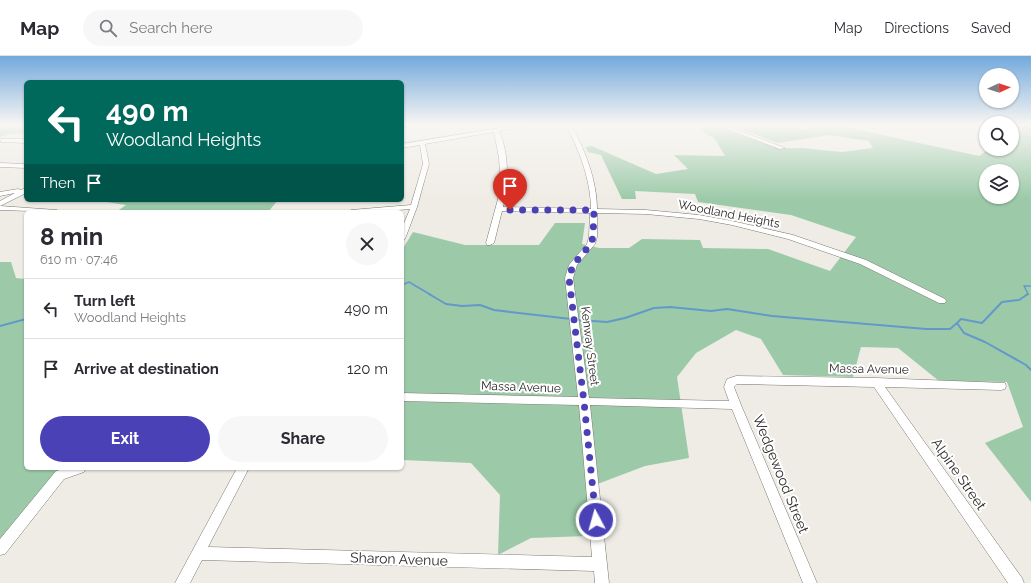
<!DOCTYPE html>
<meta charset="utf-8">
<style>
:root{--surface:#fff;--page:#f7f7f7;--text:#2b2b33;--muted:#7c7c81;--line:#e1e1e2;--accent:#4a41b7}
body{margin:0;font-family:Raleway,sans-serif;background:var(--page);color:var(--text);height:100vh;display:flex;flex-direction:column;font-size:15px;white-space:nowrap}
*{box-sizing:border-box;margin:0}
p{font-size:13px;color:var(--muted)}
.icon{flex:none;width:22px;height:22px;fill:none;stroke:currentColor;stroke-width:2;stroke-linecap:round;stroke-linejoin:round}
.map{position:relative;flex:1;overflow:hidden}
.details{position:absolute;left:24px;top:154px;width:380px;height:260px;display:flex;flex-direction:column;background:var(--surface);border-radius:6px;box-shadow:0 1px 3px #0004}
.details>*{flex:none}
.guide{position:absolute;left:24px;top:24px;width:380px;height:122px;border-radius:6px;box-shadow:0 1px 3px #0004;background:#00695c;color:#fff;overflow:hidden}
.needle{width:26px;rotate:86deg}
.tools{position:absolute;left:979px;top:12px;display:grid;gap:8px}
.tools a{display:grid;place-items:center;width:40px;height:40px;border-radius:50%;background:var(--surface);box-shadow:0 1px 3px #0004;font-size:20px}
.pin{position:absolute;display:grid;place-items:center;width:34px;height:34px;color:#fff;margin:-41px -17px;border-radius:50% 50% 50% 0;rotate:-45deg;box-shadow:0 0 4px #0007}
.pin .icon{rotate:45deg}
.me{position:absolute;width:44px;margin:-22px;rotate:354deg;stroke-linejoin:round;filter:drop-shadow(0 0 3px #0008)}
.turn{display:flex;align-items:center;gap:14px;height:84px;padding:0 16px;font-size:18px}
.turn .icon{width:52px;height:52px;stroke-width:2.5}
.turn b{display:block;font-size:28px;line-height:34px}
.then{display:flex;align-items:center;height:38px;padding:0 16px;background:#0003;gap:8px;font-size:15px}
.round{display:grid;place-items:center;flex:none;width:42px;height:42px;border-radius:21px;background:var(--page)}
.summary{display:flex;align-items:center;justify-content:space-between;height:68px;padding:0 16px}
h1{font-size:24px;font-weight:700;line-height:30px}
.action{display:flex;gap:8px;margin-top:auto;padding:8px 16px}
.action a{flex:1;height:46px;border-radius:24px;background:var(--accent);color:#fff;font-size:16px;font-weight:700;line-height:46px;text-align:center}
.action a+a{background:var(--page);color:var(--text)}
ul{padding:0;list-style:none}
li{display:flex;align-items:center;gap:12px;height:60px;padding:0 16px;border-top:1px solid var(--line)}
li div{flex:1}
li b{display:block;font-size:15px}
li em{font-style:normal}
header{display:flex;align-items:center;gap:24px;box-sizing:border-box;height:56px;padding:0 20px;background:var(--surface);border-bottom:1px solid var(--line)}
header strong{font-size:19px}
nav{display:flex;gap:22px;margin-inline-start:auto;font-size:14px}
.search{width:280px;height:36px;background:var(--page);display:flex;align-items:center;gap:10px;box-sizing:border-box;padding:0 14px;border-radius:22px;color:var(--muted);font-size:15px}
.map>svg:first-child{display:block}
.green{fill:#9ccaa9;fill-rule:evenodd}
.lines{fill:none;stroke-linecap:round;stroke-linejoin:round}
.stream-far1{stroke:#6399c9;stroke-width:1.5}
.stream{stroke:#6399c9;stroke-width:2}
.minor-casing{stroke:#797770;stroke-width:1}
.minor{fill:#fff;fill-rule:evenodd}
.route{stroke:#4a41b7;stroke-width:7;stroke-dasharray:0 12.6}
.labels{text-anchor:middle;dominant-baseline:central;stroke-width:4;stroke-linejoin:round;paint-order:stroke}
.street-label{font-size:12px;fill:#2a2926;stroke:#fff}
.near-street-label{font-size:14px;fill:#2a2926;stroke:#fff}
</style>
<header>
<strong>Map</strong>
<div class="search"><svg class="icon" aria-label="search" viewBox="0 0 24 24"><circle cx="10" cy="10" r="6"/><path d="M15 15l6 6"/></svg>Search here</div>
<nav><a>Map</a><a>Directions</a><a>Saved</a></nav>
</header>
<div class="map">
<svg width="1031" height="527" viewBox="0 0 1031 527">
<rect width="100%" height="100%" fill="#efece5"/>
<path class="green" d="M 0,69 L 26,69 L 26,77 L 8,78 L 0,81 Z
M 729,69 L 788,69 L 807,74 L 810,69 L 837,69 L 979,100 L 989,93 L 1012,93 L 1012,69 L 1031,69 L 1031,446 L 985,387 L 1023,371 L 1007,326 L 939,325 L 898,292 L 861,291 L 853,321 L 783,319 L 761,283 L 736,274 L 696,297 L 677,321 L 689,402 L 645,410 L 587,432 L 588,480 L 531,482 L 498,499 L 500,439 L 471,407 L 402,404 L 402,194 L 413,176 L 465,189 L 539,189 L 555,167 L 585,167 L 582,188 L 599,192 L 629,192 L 642,183 L 700,184 L 703,192 L 768,193 L 830,215 L 856,181 L 791,159 L 698,146 L 695,138 L 635,135 L 636,143 L 622,143 L 601,99 L 588,96 L 585,91 L 592,90 L 656,118 L 688,113 L 674,99 L 725,100 L 715,83 L 699,73 L 719,71 L 776,92 L 802,92 L 842,96 L 873,92 L 869,85 L 829,79 L 778,87 ZM 986,115 L 1012,115 L 1012,141 L 986,141 Z
M 101,144 L 278,144 L 268,156 L 116,156 L 126,149 L 100,145 Z
M 0,206 L 11,206 L 16,222 L 26,223 L 26,412 L 60,412 L 0,486 Z"/>
<g class="lines">
<path class="stream-far1" d="M 1012,69 L 1031,73
M 402,229 L 409,226 L 431,239
M 1026,239 L 1028,238 L 1024,230 L 1031,230"/>
<path class="stream" d="M 429,238 L 446,248 L 462,250 L 480,249 L 494,254 L 571,263
M 1028,238 L 1019,244 L 1002,246 L 982,267 L 961,263 L 957,267 L 964,277 L 985,286 L 1026,309 L 1031,314
M 577,264 L 607,266 L 625,262 L 654,252 L 670,251 L 711,255 L 727,253 L 772,260 L 926,273 L 950,273 L 957,267
M 0,270 L 26,263"/>
<g class="minor-casing">
<path id="minor" d="M 518,69 L 529,69 L 499,75 C 509,96 509,129 503,151 L 591,153 C 591,126 579,91 565,69 L 570,69 C 585,91 597,126 597,153 L 646,154 L 699,159 L 732,165 L 793,179 L 866,204 L 945,243 L 946,245 L 945,247 L 939,247 L 860,208 L 788,183 L 732,169 L 699,163 L 646,158 L 597,157 L 597,181 L 595,188 L 577,209 L 573,222 L 589,342 L 729,345 L 724,331 L 727,323 L 736,320 L 876,322 L 1005,327 L 1006,330 L 1005,333 L 1001,334 L 885,331 L 1022,522 L 1024,527 L 1008,527 L 874,331 L 737,328 L 734,331 L 741,349 L 817,527 L 803,527 L 732,353 L 590,349 L 609,527 L 595,527 L 594,515 L 202,504 L 190,527 L 175,527 L 237,412 L 249,412 L 208,491 L 592,501 L 579,349 L 402,345 L 402,337 L 578,341 L 565,222 L 569,209 L 587,188 L 589,181 L 590,157 L 502,155 L 494,187 L 490,189 L 487,189 L 486,187 L 501,132 L 499,102 L 494,76 L 425,88 L 429,108 L 417,151 L 405,183 L 402,183 L 402,172 L 410,153 L 376,156 L 348,156 L 351,154 L 411,149 L 423,108 L 420,89 L 402,92 L 402,88 Z
M 717,69 L 724,69 L 785,92 L 780,93 Z
M 0,83 L 26,83 L 26,87 L 1,86 Z
M 0,107 L 26,108 L 26,112 L 0,111 Z
M 26,132 L 26,137 L 0,150 L 0,145 L 15,137 L 0,140 L 0,136 L 18,133 L 21,134 Z
M 0,150 L 57,154 L 60,156 L 0,154 Z
M 66,412 L 86,412 L 84,416 L 64,423 L 5,498 L 0,499 L 0,483 L 56,415 Z"/>
</g>
<use href="#minor" class="minor"/>
</g>
<linearGradient id="sky" x2="0" y2="1"><stop stop-color="#73a9dc"/><stop offset="0.48" stop-color="#f8f6f3"/><stop offset="1" stop-color="#f8f6f3" stop-opacity="0"/></linearGradient>
<rect width="1031" height="143" fill="url(#sky)"/>
<g class="lines">
<path class="route" d="M 510,154 L 594,154 L 593,181 L 591,188 L 573,209 L 569,222 L 584,346 L 596,464"/>
</g>
<g class="labels">
<g class="street-label">
<text transform="translate(729 158) rotate(11)">Woodland Heights</text>
<text transform="translate(590 290) rotate(83)">Kenway Street</text>
<text transform="translate(869 313) rotate(1)">Massa Avenue</text>
<text transform="translate(521 331) rotate(2)">Massa Avenue</text>
</g>
<g class="near-street-label">
<text transform="translate(781 418) rotate(68)">Wedgewood Street</text>
<text transform="translate(959 418) rotate(55)">Alpine Street</text>
<text transform="translate(399 503) rotate(2)">Sharon Avenue</text>
</g>
</g>
</svg>
<div class="tools">
<a><svg class="needle" viewBox="-14 -14 28 28"><path d="M0-13l5 13h-10z" fill="#e53935"/><path d="M0 13l5-13h-10z" fill="#7c7c81"/></svg></a>
<a><svg class="icon" aria-label="search" viewBox="0 0 24 24"><circle cx="10" cy="10" r="6"/><path d="M15 15l6 6"/></svg></a>
<a><svg class="icon" aria-label="layers" viewBox="0 0 24 24"><path d="M12 4l9 5-9 5-9-5zM3 14l9 5 9-5"/></svg></a>
</div>
<div class="pin" style="left:510px;top:154px;background:#d93025"><svg class="icon" aria-label="arrive" viewBox="0 0 24 24"><path d="M6 21V4h12l-3 4 3 4H6"/></svg></div>
<svg class="me" style="left:596px;top:464px" viewBox="-20 -20 40 40"><circle r="17" fill="#4a41b7" stroke="#fff" stroke-width="3"/><path d="M0-11L8 9 0 5-8 9z" fill="#fff"/></svg>
<div class="guide">
<div class="turn"><svg class="icon" aria-label="left" viewBox="0 0 24 24"><path d="M17 20v-9H6M10 6l-5 5 5 5"/></svg><div><b>490 m</b>Woodland Heights</div></div>
<div class="then">Then<svg class="icon" aria-label="arrive" viewBox="0 0 24 24"><path d="M6 21V4h12l-3 4 3 4H6"/></svg></div>
</div>
<section class="details">
<div class="summary"><div><h1>8 min</h1><p>610 m · 07:46</p></div><a class="round"><svg class="icon" aria-label="close" viewBox="0 0 24 24"><path d="M6 6l12 12M18 6L6 18"/></svg></a></div>
<ul>
<li><svg class="icon" aria-label="left" viewBox="0 0 24 24"><path d="M17 20v-9H6M10 6l-5 5 5 5"/></svg><div><b>Turn left</b><p>Woodland Heights</p></div><em>490 m</em></li>
<li><svg class="icon" aria-label="arrive" viewBox="0 0 24 24"><path d="M6 21V4h12l-3 4 3 4H6"/></svg><div><b>Arrive at destination</b></div><em>120 m</em></li>
</ul>
<div class="action"><a>Exit</a><a>Share</a></div>
</section>
</div>
